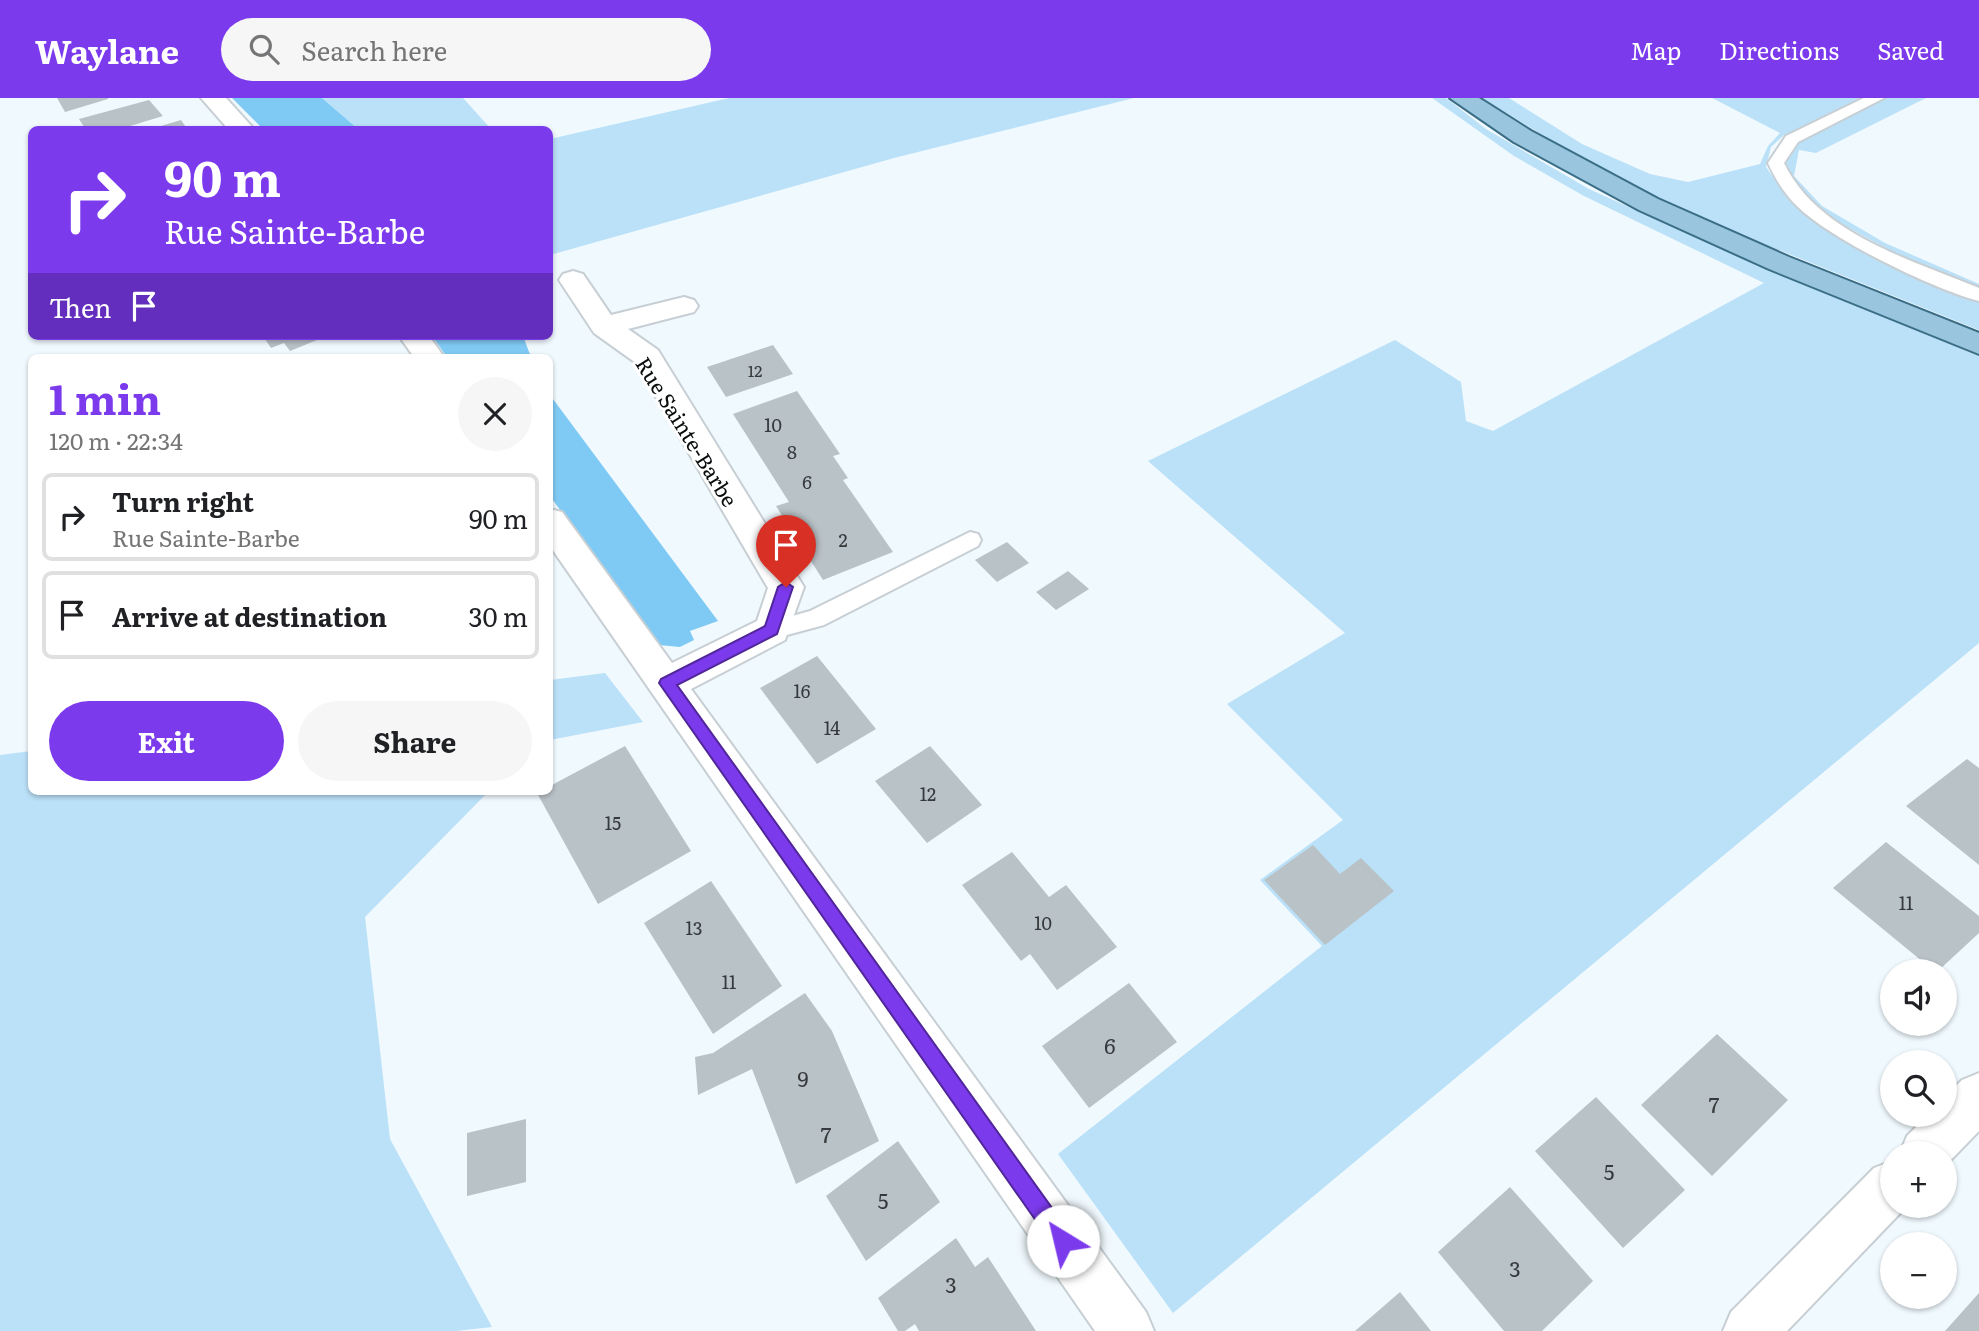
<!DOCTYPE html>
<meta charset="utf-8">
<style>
:root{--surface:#fff;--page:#f6f6f6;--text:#202124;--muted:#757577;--line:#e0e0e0;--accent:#7c3aed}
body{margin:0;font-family:Literata,serif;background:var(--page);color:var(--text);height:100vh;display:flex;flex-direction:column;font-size:26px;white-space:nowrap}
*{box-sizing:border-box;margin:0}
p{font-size:23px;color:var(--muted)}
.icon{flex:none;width:38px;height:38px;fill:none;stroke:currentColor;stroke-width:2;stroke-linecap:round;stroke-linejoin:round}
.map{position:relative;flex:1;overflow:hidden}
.sheet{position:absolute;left:28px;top:256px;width:525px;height:441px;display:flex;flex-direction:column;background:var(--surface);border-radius:10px;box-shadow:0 2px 5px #0004}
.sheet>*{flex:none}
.banner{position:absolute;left:28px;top:28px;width:525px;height:214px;border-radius:10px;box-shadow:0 2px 5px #0004;background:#7c3aed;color:#fff;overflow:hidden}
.buttons{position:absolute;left:1880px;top:861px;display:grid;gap:14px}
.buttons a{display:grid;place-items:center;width:77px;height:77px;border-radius:50%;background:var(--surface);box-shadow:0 2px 5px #0004;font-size:35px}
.pin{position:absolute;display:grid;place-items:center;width:60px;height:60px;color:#fff;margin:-72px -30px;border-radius:50% 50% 50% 0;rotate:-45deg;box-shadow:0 0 7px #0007}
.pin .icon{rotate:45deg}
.me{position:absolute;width:77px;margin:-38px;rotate:324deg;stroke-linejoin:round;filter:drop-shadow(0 0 5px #0008)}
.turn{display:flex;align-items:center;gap:24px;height:147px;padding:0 21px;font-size:32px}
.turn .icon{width:91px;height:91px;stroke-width:2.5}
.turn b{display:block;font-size:49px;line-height:60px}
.then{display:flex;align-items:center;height:66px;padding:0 21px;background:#0003;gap:14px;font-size:26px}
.round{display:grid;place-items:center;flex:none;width:74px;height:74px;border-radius:37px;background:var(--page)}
.summary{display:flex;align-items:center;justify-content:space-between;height:119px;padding:0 21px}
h1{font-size:42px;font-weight:700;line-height:52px;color:var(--accent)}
.action{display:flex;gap:14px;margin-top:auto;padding:14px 21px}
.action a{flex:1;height:80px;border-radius:42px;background:var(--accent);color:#fff;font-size:28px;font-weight:700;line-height:80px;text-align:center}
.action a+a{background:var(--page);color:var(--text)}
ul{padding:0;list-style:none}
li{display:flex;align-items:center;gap:21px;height:88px;margin:0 14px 10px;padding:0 7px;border:4px solid var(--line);border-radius:10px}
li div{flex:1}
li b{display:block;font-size:26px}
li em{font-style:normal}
header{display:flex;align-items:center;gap:42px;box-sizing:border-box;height:98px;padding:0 35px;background:var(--accent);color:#fff}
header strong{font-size:33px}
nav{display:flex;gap:38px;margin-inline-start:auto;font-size:24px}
.search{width:490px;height:63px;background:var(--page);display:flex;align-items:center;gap:18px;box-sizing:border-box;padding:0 24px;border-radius:38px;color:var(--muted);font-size:26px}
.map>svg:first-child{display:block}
.green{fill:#bae1f8}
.forest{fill:#7fcaf4}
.building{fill:#b9c2c7}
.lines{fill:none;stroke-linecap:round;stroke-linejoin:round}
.service-casing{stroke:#c7cfd4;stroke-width:4}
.minor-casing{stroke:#c7cfd4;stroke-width:4}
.primary-casing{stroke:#3b6d87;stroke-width:4}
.service{fill:#fff;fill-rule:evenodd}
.minor{fill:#fff;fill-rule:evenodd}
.primary{fill:#99c6de;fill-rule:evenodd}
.route{fill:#7c3aed;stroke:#51269a;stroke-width:2}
.labels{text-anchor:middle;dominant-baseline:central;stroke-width:6;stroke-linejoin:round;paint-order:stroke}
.far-number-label{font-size:16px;fill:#363a3c}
.number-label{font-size:18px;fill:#363a3c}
.street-label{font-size:21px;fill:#0a0d0e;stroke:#fff}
.near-number-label{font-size:21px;fill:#363a3c}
</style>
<header>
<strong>Waylane</strong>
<div class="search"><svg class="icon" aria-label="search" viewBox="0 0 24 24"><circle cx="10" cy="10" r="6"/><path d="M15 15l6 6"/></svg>Search here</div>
<nav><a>Map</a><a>Directions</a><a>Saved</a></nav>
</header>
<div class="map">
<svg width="1979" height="1233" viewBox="0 0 1979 1233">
<rect width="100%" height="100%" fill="#f0f9fe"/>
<path class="green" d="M 322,0 L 463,0 L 491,31 L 358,31 Z
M 729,0 L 1134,0 L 894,60 L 550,157 L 550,41 Z
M 1432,0 L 1446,0 L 1486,31 L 1589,91 L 1724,152 L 1979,258 L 1979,545 L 1173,1215 L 1058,1056 L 1322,848 L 1260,782 L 1343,722 L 1227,606 L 1345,535 L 1148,363 L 1395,242 L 1461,284 L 1466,323 L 1493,333 L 1764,185 L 1584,98 L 1514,58 Z
M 1482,0 L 1509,0 L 1582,46 L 1650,76 L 1688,84 L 1760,66 L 1768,48 L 1780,35 L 1712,0 L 1926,0 L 1816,55 L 1799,52 L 1794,78 L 1822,108 L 1885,145 L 1979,186 L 1979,191 L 1893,154 L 1825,117 L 1789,79 L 1785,62 L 1792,41 L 1784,37 L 1771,49 L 1766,69 L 1788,100 L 1841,138 L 1979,201 L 1979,232 L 1704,122 L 1614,81 Z
M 605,575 L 643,624 L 550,642 L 550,582 Z
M 31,653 L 32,693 L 489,693 L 365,819 L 390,1041 L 492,1229 L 456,1233 L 0,1233 L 0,657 Z"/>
<path class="forest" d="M 232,0 L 322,0 L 358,31 L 263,31 Z
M 432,238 L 523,238 L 531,259 L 447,259 Z
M 550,297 L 718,523 L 690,533 L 694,542 L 680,549 L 659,547 L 550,398 Z"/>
<path class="building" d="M 57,0 L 108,0 L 108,1 L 65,14 Z
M 149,2 L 163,18 L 117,32 L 86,32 L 79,21 Z
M 181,22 L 188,32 L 151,32 L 151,31 Z
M 263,238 L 327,238 L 290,253 L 284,245 L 271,250 Z
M 773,247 L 793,276 L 726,299 L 707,269 Z
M 797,293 L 840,356 L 833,358 L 848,380 L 843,382 L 893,454 L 823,482 L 776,408 L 789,404 L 733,316 Z
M 1007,444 L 1029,465 L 997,484 L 975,462 Z
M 1068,473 L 1089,491 L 1056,512 L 1036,494 Z
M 817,558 L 876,631 L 817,666 L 760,590 Z
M 625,648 L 691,753 L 598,806 L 537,695 L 550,693 L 550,688 Z
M 930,648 L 982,707 L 927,745 L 875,683 Z
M 1967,661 L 1979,670 L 1979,767 L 1906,708 Z
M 1886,744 L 1979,818 L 1979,835 L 1938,873 L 1934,873 L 1833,790 Z
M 1313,747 L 1340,776 L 1361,760 L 1394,793 L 1325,847 L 1264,782 Z
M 1012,754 L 1049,799 L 1066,787 L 1117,849 L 1057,892 L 1030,856 L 1021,863 L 962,787 Z
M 711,783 L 782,888 L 713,936 L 644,825 Z
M 1129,885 L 1177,944 L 1089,1010 L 1042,948 Z
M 805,895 L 832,933 L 879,1043 L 796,1086 L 752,971 L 698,997 L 695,959 L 713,955 Z
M 1717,936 L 1788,1002 L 1712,1078 L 1641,1007 Z
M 1596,999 L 1685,1092 L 1623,1150 L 1535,1053 Z
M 526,1021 L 526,1084 L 467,1098 L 467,1035 Z
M 898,1043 L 940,1104 L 866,1163 L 826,1098 Z
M 1510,1089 L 1593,1183 L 1542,1233 L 1504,1233 L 1438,1154 Z
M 956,1140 L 975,1169 L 988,1159 L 1036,1233 L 919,1233 L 915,1226 L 905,1233 L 898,1233 L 878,1200 Z
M 1400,1194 L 1431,1233 L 1355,1233 Z
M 1979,1195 L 1979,1233 L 1945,1233 Z"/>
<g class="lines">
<g class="service-casing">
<path id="service" d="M 1864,0 L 1884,0 L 1798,44 L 1784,65 C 1818,136 1912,162 1979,190 L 1979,203 C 1933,191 1832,142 1798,109 C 1784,96 1776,82 1768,65 L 1786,38 Z
M 970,434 L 978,436 L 981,442 L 978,448 L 824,527 L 772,541 L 764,538 L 760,532 L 764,526 L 810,513 Z"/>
</g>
<g class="minor-casing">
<path id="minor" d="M 201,0 L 226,0 L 255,32 L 229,32 Z
M 573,173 L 583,176 L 611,217 L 684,199 L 694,202 L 698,208 L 694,214 L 628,231 L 658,252 L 804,489 L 785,542 L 691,591 L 1146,1214 L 1154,1233 L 1095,1233 L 550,448 L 550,411 L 562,414 L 672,565 L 757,523 L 768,490 L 636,265 L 594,235 L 559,182 L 563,176 Z
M 399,238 L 429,238 L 444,259 L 414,259 Z
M 1979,975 L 1979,1033 L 1944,1069 L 1944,1055 L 1900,1055 L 1907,1038 L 1928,1017 L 1944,1017 L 1944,1000 L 1962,982 Z
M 1892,1063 L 1892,1108 L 1907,1108 L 1787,1233 L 1723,1233 L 1731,1214 L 1874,1070 Z"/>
</g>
<g class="primary-casing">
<path id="primary" d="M 1450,0 L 1479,0 L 1531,33 L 1658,101 L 1789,159 L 1979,235 L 1979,256 L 1769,171 L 1639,112 L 1514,44 Z"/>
</g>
<use href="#service" class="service"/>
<use href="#minor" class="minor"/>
<use href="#primary" class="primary"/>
</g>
<path class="route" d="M 786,484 L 793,489 L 777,536 L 677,587 L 1070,1135 L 1073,1143 L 1070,1150 L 1063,1153 L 1055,1150 L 659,585 L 661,581 L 765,528 L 778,489 Z"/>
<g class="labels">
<g class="far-number-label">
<text x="755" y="272">12</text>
</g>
<g class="number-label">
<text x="773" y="326">10</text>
<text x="792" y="353">8</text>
<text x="807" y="383">6</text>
<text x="843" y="441">2</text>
<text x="802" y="592">16</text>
<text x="832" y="629">14</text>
<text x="928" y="695">12</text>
<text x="613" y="724">15</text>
<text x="1906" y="804">11</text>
<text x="1043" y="824">10</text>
<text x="694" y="829">13</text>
<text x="729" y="883">11</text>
</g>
<g class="street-label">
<text transform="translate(688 333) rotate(58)">Rue Sainte-Barbe</text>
</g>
<g class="near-number-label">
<text x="1110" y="946">6</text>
<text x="803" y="979">9</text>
<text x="1714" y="1005">7</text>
<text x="826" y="1035">7</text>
<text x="1609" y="1072">5</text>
<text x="883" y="1101">5</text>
<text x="1515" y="1169">3</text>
<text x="951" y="1185">3</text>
</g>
</g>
</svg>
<div class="buttons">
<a><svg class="icon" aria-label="sound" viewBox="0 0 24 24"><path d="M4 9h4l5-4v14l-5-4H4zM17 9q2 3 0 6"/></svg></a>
<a><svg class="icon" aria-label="search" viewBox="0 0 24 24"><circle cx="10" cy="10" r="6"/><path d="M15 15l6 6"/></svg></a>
<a>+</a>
<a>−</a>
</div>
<div class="pin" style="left:786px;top:489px;background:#d93025"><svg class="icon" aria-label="arrive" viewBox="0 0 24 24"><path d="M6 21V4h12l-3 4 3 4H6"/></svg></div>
<svg class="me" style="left:1063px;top:1143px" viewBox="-20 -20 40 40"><circle r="19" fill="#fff"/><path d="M0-13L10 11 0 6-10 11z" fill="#7c3aed"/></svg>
<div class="banner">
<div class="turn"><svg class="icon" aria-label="right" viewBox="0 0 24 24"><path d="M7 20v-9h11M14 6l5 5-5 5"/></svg><div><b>90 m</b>Rue Sainte-Barbe</div></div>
<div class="then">Then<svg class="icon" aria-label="arrive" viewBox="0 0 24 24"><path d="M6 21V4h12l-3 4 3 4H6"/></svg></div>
</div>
<section class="sheet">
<div class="summary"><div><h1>1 min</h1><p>120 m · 22:34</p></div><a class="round"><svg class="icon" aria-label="close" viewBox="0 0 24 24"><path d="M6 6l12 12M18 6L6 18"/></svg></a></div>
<ul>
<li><svg class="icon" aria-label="right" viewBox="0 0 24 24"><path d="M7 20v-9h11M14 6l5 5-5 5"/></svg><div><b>Turn right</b><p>Rue Sainte-Barbe</p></div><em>90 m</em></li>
<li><svg class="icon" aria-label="arrive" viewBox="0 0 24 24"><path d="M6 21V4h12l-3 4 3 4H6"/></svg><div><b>Arrive at destination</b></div><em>30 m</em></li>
</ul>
<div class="action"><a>Exit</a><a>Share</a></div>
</section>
</div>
